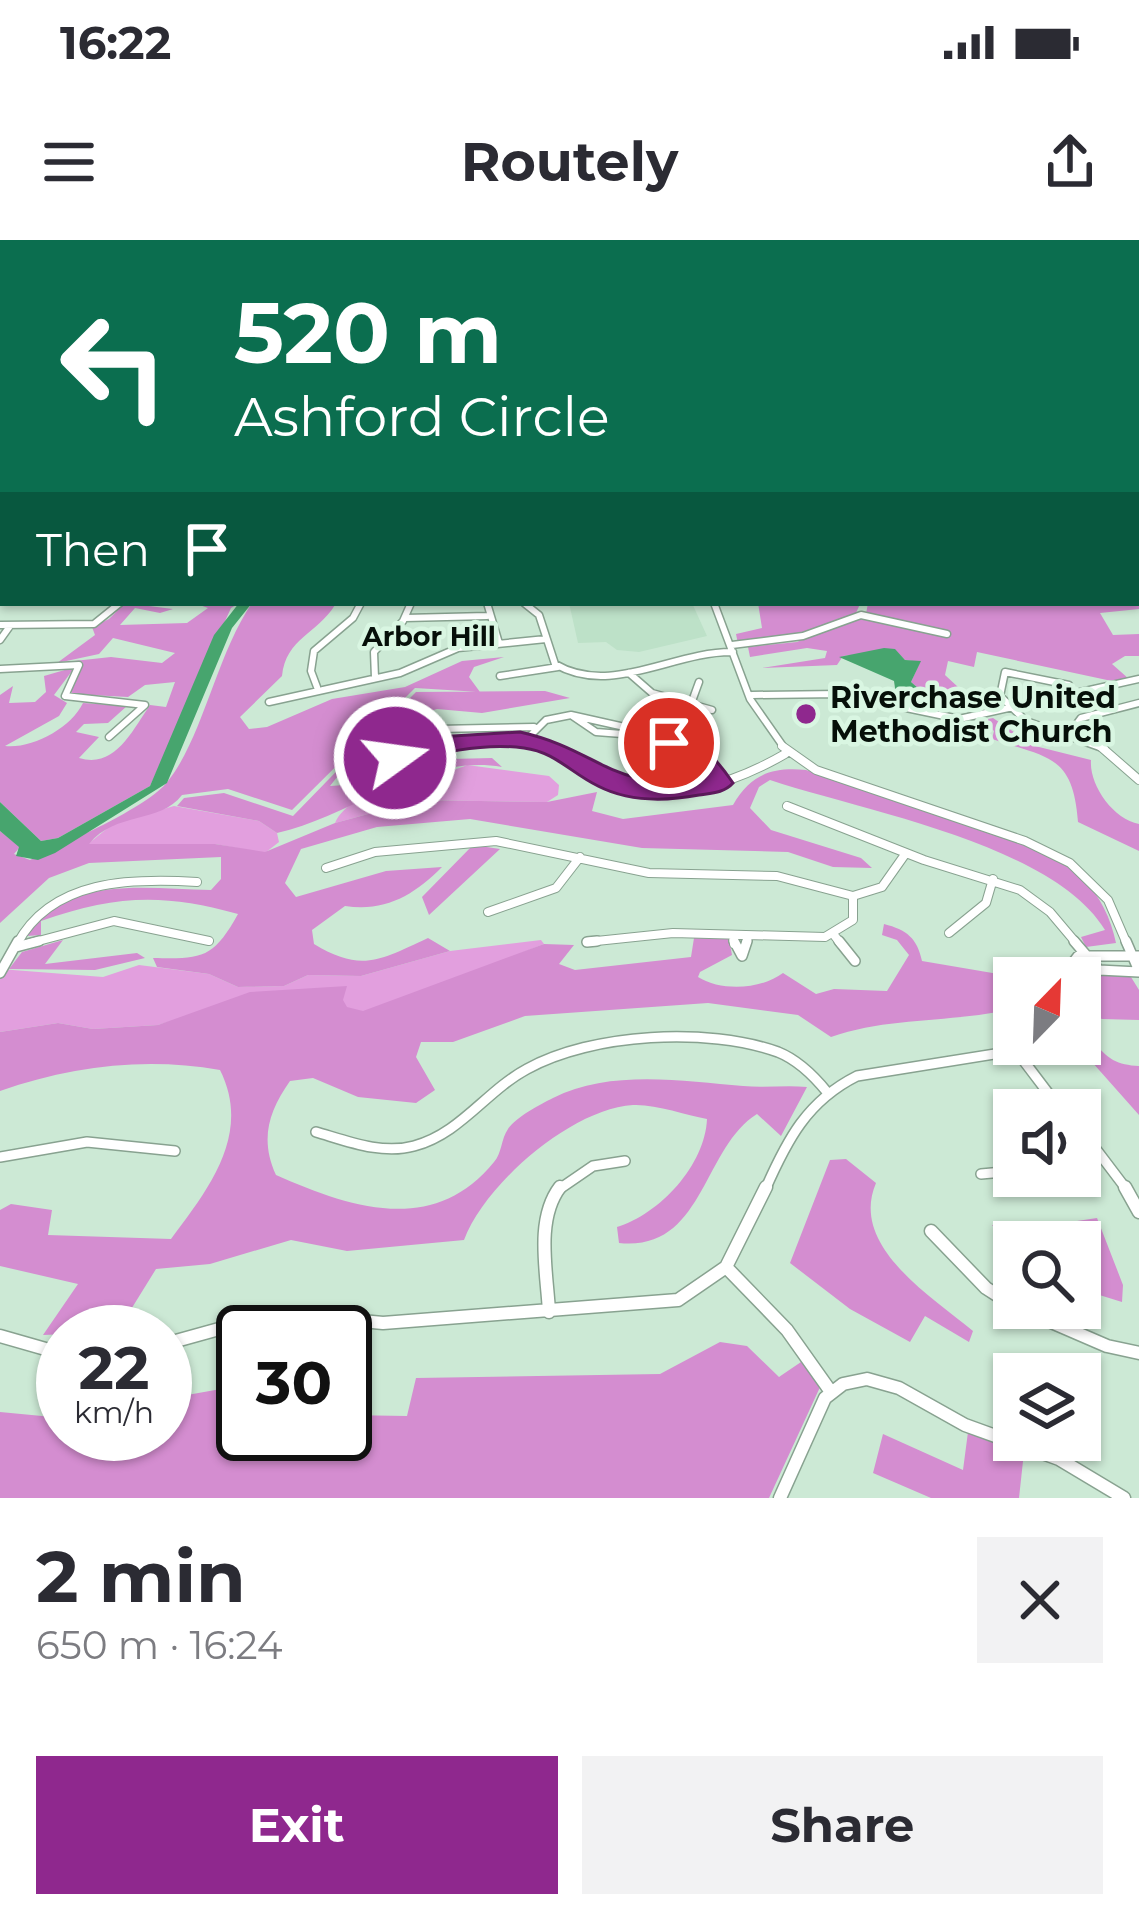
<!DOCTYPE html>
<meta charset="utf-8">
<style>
:root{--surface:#fff;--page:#f2f2f3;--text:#2b2b33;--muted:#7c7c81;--accent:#8f288e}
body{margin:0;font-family:Montserrat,sans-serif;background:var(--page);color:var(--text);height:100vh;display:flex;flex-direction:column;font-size:45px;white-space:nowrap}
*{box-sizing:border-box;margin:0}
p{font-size:39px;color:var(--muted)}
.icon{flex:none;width:66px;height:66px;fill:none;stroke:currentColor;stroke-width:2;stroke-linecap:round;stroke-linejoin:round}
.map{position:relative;height:1258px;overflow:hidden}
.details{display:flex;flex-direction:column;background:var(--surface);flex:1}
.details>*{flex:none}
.banner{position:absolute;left:0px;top:0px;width:1140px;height:366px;box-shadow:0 3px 9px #0004;background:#0b6e4f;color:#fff;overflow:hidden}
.needle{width:78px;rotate:23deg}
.buttons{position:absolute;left:993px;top:717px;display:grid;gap:24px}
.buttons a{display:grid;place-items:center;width:108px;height:108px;border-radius:0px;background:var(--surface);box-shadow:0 3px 9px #0004;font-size:60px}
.speed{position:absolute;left:36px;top:1065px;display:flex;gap:24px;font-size:60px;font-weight:700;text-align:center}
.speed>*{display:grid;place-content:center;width:156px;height:156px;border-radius:50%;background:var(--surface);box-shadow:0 3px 9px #0004;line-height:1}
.speed small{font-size:30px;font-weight:400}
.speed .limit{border:6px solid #111;border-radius:18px;background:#fff;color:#111}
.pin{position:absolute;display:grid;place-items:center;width:102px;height:102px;color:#fff;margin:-51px;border:6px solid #fff;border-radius:50%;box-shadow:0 3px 12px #0007}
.me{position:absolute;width:132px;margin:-66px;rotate:76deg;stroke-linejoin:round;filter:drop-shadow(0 0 9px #0008)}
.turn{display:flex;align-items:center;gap:42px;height:252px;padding:0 36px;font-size:54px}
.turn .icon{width:156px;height:156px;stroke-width:2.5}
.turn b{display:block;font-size:84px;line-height:102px}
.then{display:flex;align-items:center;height:114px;padding:0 36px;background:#0003;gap:24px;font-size:45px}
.round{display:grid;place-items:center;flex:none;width:126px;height:126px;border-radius:0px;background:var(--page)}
.head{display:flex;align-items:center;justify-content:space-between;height:204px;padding:0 36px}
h1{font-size:72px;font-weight:700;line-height:90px}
.action{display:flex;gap:24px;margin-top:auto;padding:24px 36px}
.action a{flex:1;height:138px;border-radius:0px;background:var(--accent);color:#fff;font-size:48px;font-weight:700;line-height:138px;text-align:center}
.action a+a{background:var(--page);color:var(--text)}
.status{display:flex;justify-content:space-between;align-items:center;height:84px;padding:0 60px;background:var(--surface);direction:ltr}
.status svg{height:33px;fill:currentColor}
header{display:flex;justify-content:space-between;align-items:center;height:156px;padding:0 36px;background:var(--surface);font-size:54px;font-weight:700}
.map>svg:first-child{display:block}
.built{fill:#bde1c8}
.green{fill:#e29fde}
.forest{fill:#d48dd0}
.water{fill:#47a56e}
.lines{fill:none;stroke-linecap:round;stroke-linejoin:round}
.minor-far3-casing{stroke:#88a290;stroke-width:9}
.minor-far2-casing{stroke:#88a290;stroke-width:10}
.minor-far1-casing{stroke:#88a290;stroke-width:12}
.minor-casing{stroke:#88a290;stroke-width:15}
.minor-far3{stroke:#fff;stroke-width:6}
.minor-far2{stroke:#fff;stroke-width:8}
.minor-far1{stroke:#fff;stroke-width:9}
.minor{stroke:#fff;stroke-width:12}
.route{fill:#8f288e;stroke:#5d1a5c;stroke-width:3}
.poi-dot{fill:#8f288e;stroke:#d9f6e2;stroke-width:4.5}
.labels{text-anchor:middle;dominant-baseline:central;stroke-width:9;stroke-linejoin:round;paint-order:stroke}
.far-neighbourhood-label{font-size:27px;font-weight:bold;fill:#060f09;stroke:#d9f6e2}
.poi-label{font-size:30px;font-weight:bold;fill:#060f09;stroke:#d9f6e2;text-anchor:start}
</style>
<div class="status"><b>16:22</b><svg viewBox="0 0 49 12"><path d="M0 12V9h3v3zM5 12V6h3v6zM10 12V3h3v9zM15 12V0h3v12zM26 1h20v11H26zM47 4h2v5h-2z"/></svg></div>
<header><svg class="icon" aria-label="menu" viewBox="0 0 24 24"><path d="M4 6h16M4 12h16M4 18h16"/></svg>Routely<svg class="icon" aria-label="share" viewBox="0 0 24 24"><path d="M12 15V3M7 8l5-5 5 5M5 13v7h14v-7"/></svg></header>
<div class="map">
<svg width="1139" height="1258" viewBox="0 0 1139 1258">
<rect width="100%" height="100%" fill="#cce9d5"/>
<path class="built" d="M 569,363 L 692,363 L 707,396 L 639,412 L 617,410 L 606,402 L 578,403 Z"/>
<path class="green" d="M 467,525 L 549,536 L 559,545 L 558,555 L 547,562 L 420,560 L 335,583 C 353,544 433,540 467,525 Z
M 174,566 L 259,581 L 277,593 L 279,602 L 265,613 L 215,604 L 88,604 L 114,583 Z
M 541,700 L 544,704 L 358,778 L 208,770 L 158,785 L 93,789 L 58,783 L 0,792 L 0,729 L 103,737 L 139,725 L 209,734 L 238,747 L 284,746 L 308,735 L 361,736 L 450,711 Z"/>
<path class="forest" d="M 1139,298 L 1139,369 L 1100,373 L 1113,395 L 1139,394 L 1139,416 L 1125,416 L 1112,424 L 1129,439 L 1121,443 L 977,412 L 974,427 L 948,421 L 945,435 L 958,447 L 933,461 L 911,442 L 920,422 L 905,420 L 895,410 L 843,416 L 837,425 L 762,428 L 825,418 L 827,411 L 807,408 L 750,417 L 748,407 L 797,402 L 853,377 L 950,396 L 866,374 L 868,363 L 1137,363 Z
M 125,363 L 173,369 L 160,373 L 135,368 L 120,385 L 187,383 L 208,368 L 194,363 L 239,363 L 231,368 L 150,546 L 58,598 L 41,601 L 0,562 L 0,455 L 13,446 L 9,463 L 35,462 L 46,452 L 44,436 L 75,427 L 54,455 L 67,463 L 59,476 L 5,506 C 32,509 71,488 83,463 L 127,466 L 108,483 L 84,484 L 76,492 L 99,497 L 79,518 C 115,529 132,491 150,465 L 166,467 L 175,442 L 145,445 L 128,457 L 72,454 L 70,448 L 83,423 L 74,421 L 111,417 L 162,423 L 175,413 L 113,398 L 99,414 L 57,423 L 95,395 L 92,387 L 109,379 Z
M 252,363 L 335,365 C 317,394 286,398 282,436 L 240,477 L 249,489 L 267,487 L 332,459 L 405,447 L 462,421 L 504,417 L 474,427 L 469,437 L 480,452 L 415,448 L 292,570 L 228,549 L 182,555 C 160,584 116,571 89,604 L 215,604 L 265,612 L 335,583 L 420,560 L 547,562 L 597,552 L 592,571 L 623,579 L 733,565 C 751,534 772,527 806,530 C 880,555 1027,589 1082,638 C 1100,655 1111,679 1116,703 L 1086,707 L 1081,697 L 1105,690 C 1053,604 863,571 770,540 L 759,547 L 750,568 L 771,590 L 861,618 L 872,628 L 833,627 L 788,612 L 642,608 L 470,579 L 377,587 L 301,609 L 285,643 L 296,657 L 386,631 L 442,627 C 414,655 386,672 345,666 L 312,690 L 314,704 C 362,733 380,720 428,698 L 450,711 L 361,736 L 308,735 L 284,746 L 238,747 L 209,734 L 157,727 L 153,718 C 202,719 213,719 238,674 C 163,653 115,655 41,681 L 41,695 L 27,696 C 69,634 144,649 211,650 L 221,639 L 221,617 L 89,623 L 49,638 L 0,683 L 0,591 L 20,607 L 14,614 L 30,620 C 62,604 148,568 168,541 C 203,497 216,416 252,363 Z
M 758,363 L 860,363 L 860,364 L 856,373 L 813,391 L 738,404 L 736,394 L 762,388 Z
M 545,451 L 570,458 L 482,473 L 437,469 L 397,481 L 403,494 L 370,498 L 416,452 Z
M 993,478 L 1035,506 L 1091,520 C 1089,545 1113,579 1139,584 L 1139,611 L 1078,582 C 1073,515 1049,518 992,499 L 994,491 L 983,480 Z
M 363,504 L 330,546 L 376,543 L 450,519 L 492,518 L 502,527 C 422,513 353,576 277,593 L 259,581 L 177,566 L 184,558 L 224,553 L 293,576 Z
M 473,605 L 500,609 L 429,675 L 422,657 Z
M 884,684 C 907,690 917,698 922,721 L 1016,737 L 1014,750 L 997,749 L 996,759 L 1007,770 C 947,783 888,777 831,797 L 798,775 L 708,763 L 525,776 L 453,802 L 421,802 L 416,817 L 435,850 L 416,863 L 358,857 L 313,838 L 290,841 C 268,872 260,900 276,935 C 349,967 433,997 494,922 C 502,913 501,899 508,889 C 516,877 541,864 553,858 C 610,829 683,841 743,846 C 764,848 786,845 807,847 L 781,896 L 757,874 C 702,908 704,1012 619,1003 L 617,987 C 660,974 705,925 707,879 C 685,875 656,864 633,865 C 571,869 485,944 464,1000 L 347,1011 L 291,1000 L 210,1024 L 156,1029 L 117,1092 L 43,1095 L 78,1044 L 0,1026 L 0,970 L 11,964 L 52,970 L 48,995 L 171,999 C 209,948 252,894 220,830 C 145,817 72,826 0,851 L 0,792 L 58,783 L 93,789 L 158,785 L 250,752 L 347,746 L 343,760 L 347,767 L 363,771 L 544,704 L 574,705 L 559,724 L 575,730 L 691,717 L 694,698 L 729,699 L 732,715 L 700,732 L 698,737 C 722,752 762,749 783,733 L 816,754 L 834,749 L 887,751 L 909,715 L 897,700 L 882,695 Z
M 63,700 L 45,724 L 137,713 L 145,718 L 95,730 L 9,729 L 22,712 Z
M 1118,733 L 1131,737 L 1139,750 L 1139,780 L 1102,779 L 1082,771 L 1085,746 L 1096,736 Z
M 1082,780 L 1101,787 L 1094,801 C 1106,819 1118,825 1139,826 L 1139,875 L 1076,804 Z
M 846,919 L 876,943 C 849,1006 931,1056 973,1091 L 969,1102 L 925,1076 L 910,1102 L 850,1069 L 790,1023 L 830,920 Z
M 1097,978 L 1123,1045 L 1122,1062 L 1080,1049 L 1080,1002 L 1014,1002 L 1014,1013 L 992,985 L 1037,987 Z
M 720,1102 L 747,1106 L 779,1137 L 801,1122 L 821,1145 L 769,1258 L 0,1258 L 0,1172 L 63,1178 L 63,1194 L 165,1194 L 165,1159 L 243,1145 L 243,1194 L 345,1194 L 345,1175 L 407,1176 L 416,1138 L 660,1134 Z
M 968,1192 L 1024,1212 L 1019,1258 L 931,1258 L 873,1233 L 883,1194 L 963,1230 Z"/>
<path class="water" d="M 239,363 L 252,363 L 232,388 L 167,543 L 55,613 L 38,620 L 16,616 L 19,607 L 0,591 L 0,562 L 41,601 L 58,598 L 150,546 L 214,395 Z
M 884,408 L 895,409 L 905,420 L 921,421 L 911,442 L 933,461 L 901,459 L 887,450 L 895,448 L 894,441 L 839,417 Z"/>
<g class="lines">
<g class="minor-far3-casing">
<path id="minor-far3" d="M 487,363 L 499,403
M 524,363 L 539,375 L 555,424 C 611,457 673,411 733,412
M 714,363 L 750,459 L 785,509
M 405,378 L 487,376
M 0,385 L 94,384 L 120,363
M 0,400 L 10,386
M 732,405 L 803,396 L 861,375 L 947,394
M 0,429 L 79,425 L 65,456 L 145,465 L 109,497
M 629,433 L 652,453 L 712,470
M 500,436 L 558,427
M 375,438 L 374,412 L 403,381 L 411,363
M 1069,445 L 1005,432 L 1000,456 L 1026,481 L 1105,509
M 317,447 L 311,431 L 314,411 L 353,378 L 361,363
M 752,455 L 839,454 L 959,479 L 1139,439
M 269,462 L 400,433 L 458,408 L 546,399
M 691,464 L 699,442
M 571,475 L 629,488 L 622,494 L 596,492 Z
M 674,491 L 667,506 L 678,509
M 1070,493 L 1081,478 L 1139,463
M 526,500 L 546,480 L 571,475
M 400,509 L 399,501 L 438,489 L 534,487
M 419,509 L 520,499 L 559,509"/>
</g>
<g class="minor-far2-casing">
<path id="minor-far2" d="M 400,506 L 401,515
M 549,506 C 573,513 591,536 614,544 C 672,564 735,543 785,514
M 667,506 L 702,516 L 721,543
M 782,506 L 816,530 L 1025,601 L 1070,623 L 1108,660 L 1127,704
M 1100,506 L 1139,540
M 359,526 L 430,506
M 787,566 L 924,620 L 1020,650 L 1050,672 L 1077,704
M 326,628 L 375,612 L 496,601 L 649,633 L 777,636 L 853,656 L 882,647 L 906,613
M 488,672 L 556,648 L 580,617
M 949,693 L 986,663 L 993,639
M 834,695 L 841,704
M 733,696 L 734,704
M 587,702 L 673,693 L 825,697 L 853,680 L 853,656
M 17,704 C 52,639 131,638 197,642
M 27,704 L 114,681 L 209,701
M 746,704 L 748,696"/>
</g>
<g class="minor-far1-casing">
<path id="minor-far1" d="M 734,701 L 742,716 L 747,701
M 839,701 L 855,721
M 1074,701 L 1099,730
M 1126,701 L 1139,731
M 587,702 L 597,701
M 16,707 L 39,701
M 0,733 L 18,701
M 1061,738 L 1078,716 L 1139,716
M 1080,750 L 1099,730 L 1139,732
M 1017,812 L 1061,870
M 1080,888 L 1127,950
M 316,892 C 347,901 382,915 414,906 C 460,894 486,851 527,829 C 592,793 708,787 778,812 C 798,820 814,836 827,852
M 1080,912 L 1095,904
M 0,917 L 87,902 L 175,911
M 981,934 L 1014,931
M 558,950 L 593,926 L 625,921
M 765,950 C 787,900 807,861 857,836 L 1057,804"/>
</g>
<g class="minor-casing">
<path id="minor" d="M 1125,947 L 1139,972
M 931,991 L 986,1048 L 1014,1066
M 726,1027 L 787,1090 L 831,1152
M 1019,1068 L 1107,1106 L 1139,1113
M 549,1072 C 547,1032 535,980 560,947
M 0,1096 L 63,1114
M 165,1104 L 277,1073 L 383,1083 L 678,1060 L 726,1027 L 766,947
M 780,1258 L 825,1158 L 843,1144 L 867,1139 L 899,1148 L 965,1185 L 1059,1219 L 1124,1258"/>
</g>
<use href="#minor-far3" class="minor-far3"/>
<use href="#minor-far2" class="minor-far2"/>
<use href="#minor-far1" class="minor-far1"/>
<use href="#minor" class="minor"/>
</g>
<linearGradient id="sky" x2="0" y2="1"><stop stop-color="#67aeb7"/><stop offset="0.43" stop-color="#e8f5ec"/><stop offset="1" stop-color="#e8f5ec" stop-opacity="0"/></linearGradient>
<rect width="1139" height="309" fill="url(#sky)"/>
<path class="route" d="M 520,492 C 601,510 611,553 704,538 L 694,521 L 661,508 L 661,498 C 695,492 716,518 733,543 C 724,553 712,553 699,555 C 667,561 629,562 598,546 C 571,533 555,512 524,508 C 481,502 436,514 395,525 L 383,518 L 437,497 Z"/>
<circle class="poi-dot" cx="806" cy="474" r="12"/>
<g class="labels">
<g class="far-neighbourhood-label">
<text x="429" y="396">Arbor Hill</text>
</g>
<g class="poi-label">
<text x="830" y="457">Riverchase United<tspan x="830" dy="34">Methodist Church</tspan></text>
</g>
</g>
</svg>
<div class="buttons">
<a><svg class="needle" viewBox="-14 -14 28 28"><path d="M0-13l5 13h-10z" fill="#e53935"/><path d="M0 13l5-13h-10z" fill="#7c7c81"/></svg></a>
<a><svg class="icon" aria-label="sound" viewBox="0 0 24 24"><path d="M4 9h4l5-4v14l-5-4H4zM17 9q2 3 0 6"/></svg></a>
<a><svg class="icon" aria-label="search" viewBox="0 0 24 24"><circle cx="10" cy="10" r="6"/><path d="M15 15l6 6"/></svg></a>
<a><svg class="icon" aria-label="layers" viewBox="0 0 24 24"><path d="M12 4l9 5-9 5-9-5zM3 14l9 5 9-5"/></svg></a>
</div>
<div class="speed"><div>22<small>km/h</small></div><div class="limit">30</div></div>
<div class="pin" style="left:669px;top:503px;background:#d93025"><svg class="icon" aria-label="arrive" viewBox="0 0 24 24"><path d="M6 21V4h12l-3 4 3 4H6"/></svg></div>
<svg class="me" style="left:395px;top:518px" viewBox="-20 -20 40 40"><circle r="17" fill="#8f288e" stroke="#fff" stroke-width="3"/><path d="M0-11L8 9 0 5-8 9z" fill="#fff"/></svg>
<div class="banner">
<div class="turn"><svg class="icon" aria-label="left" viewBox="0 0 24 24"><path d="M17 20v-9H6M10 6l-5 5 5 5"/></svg><div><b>520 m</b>Ashford Circle</div></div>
<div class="then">Then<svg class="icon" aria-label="arrive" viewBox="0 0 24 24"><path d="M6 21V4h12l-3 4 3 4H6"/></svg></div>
</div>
</div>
<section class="details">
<div class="head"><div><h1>2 min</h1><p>650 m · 16:24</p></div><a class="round"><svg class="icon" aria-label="close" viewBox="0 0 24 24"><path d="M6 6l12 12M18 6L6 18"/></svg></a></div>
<div class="action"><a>Exit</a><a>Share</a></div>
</section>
